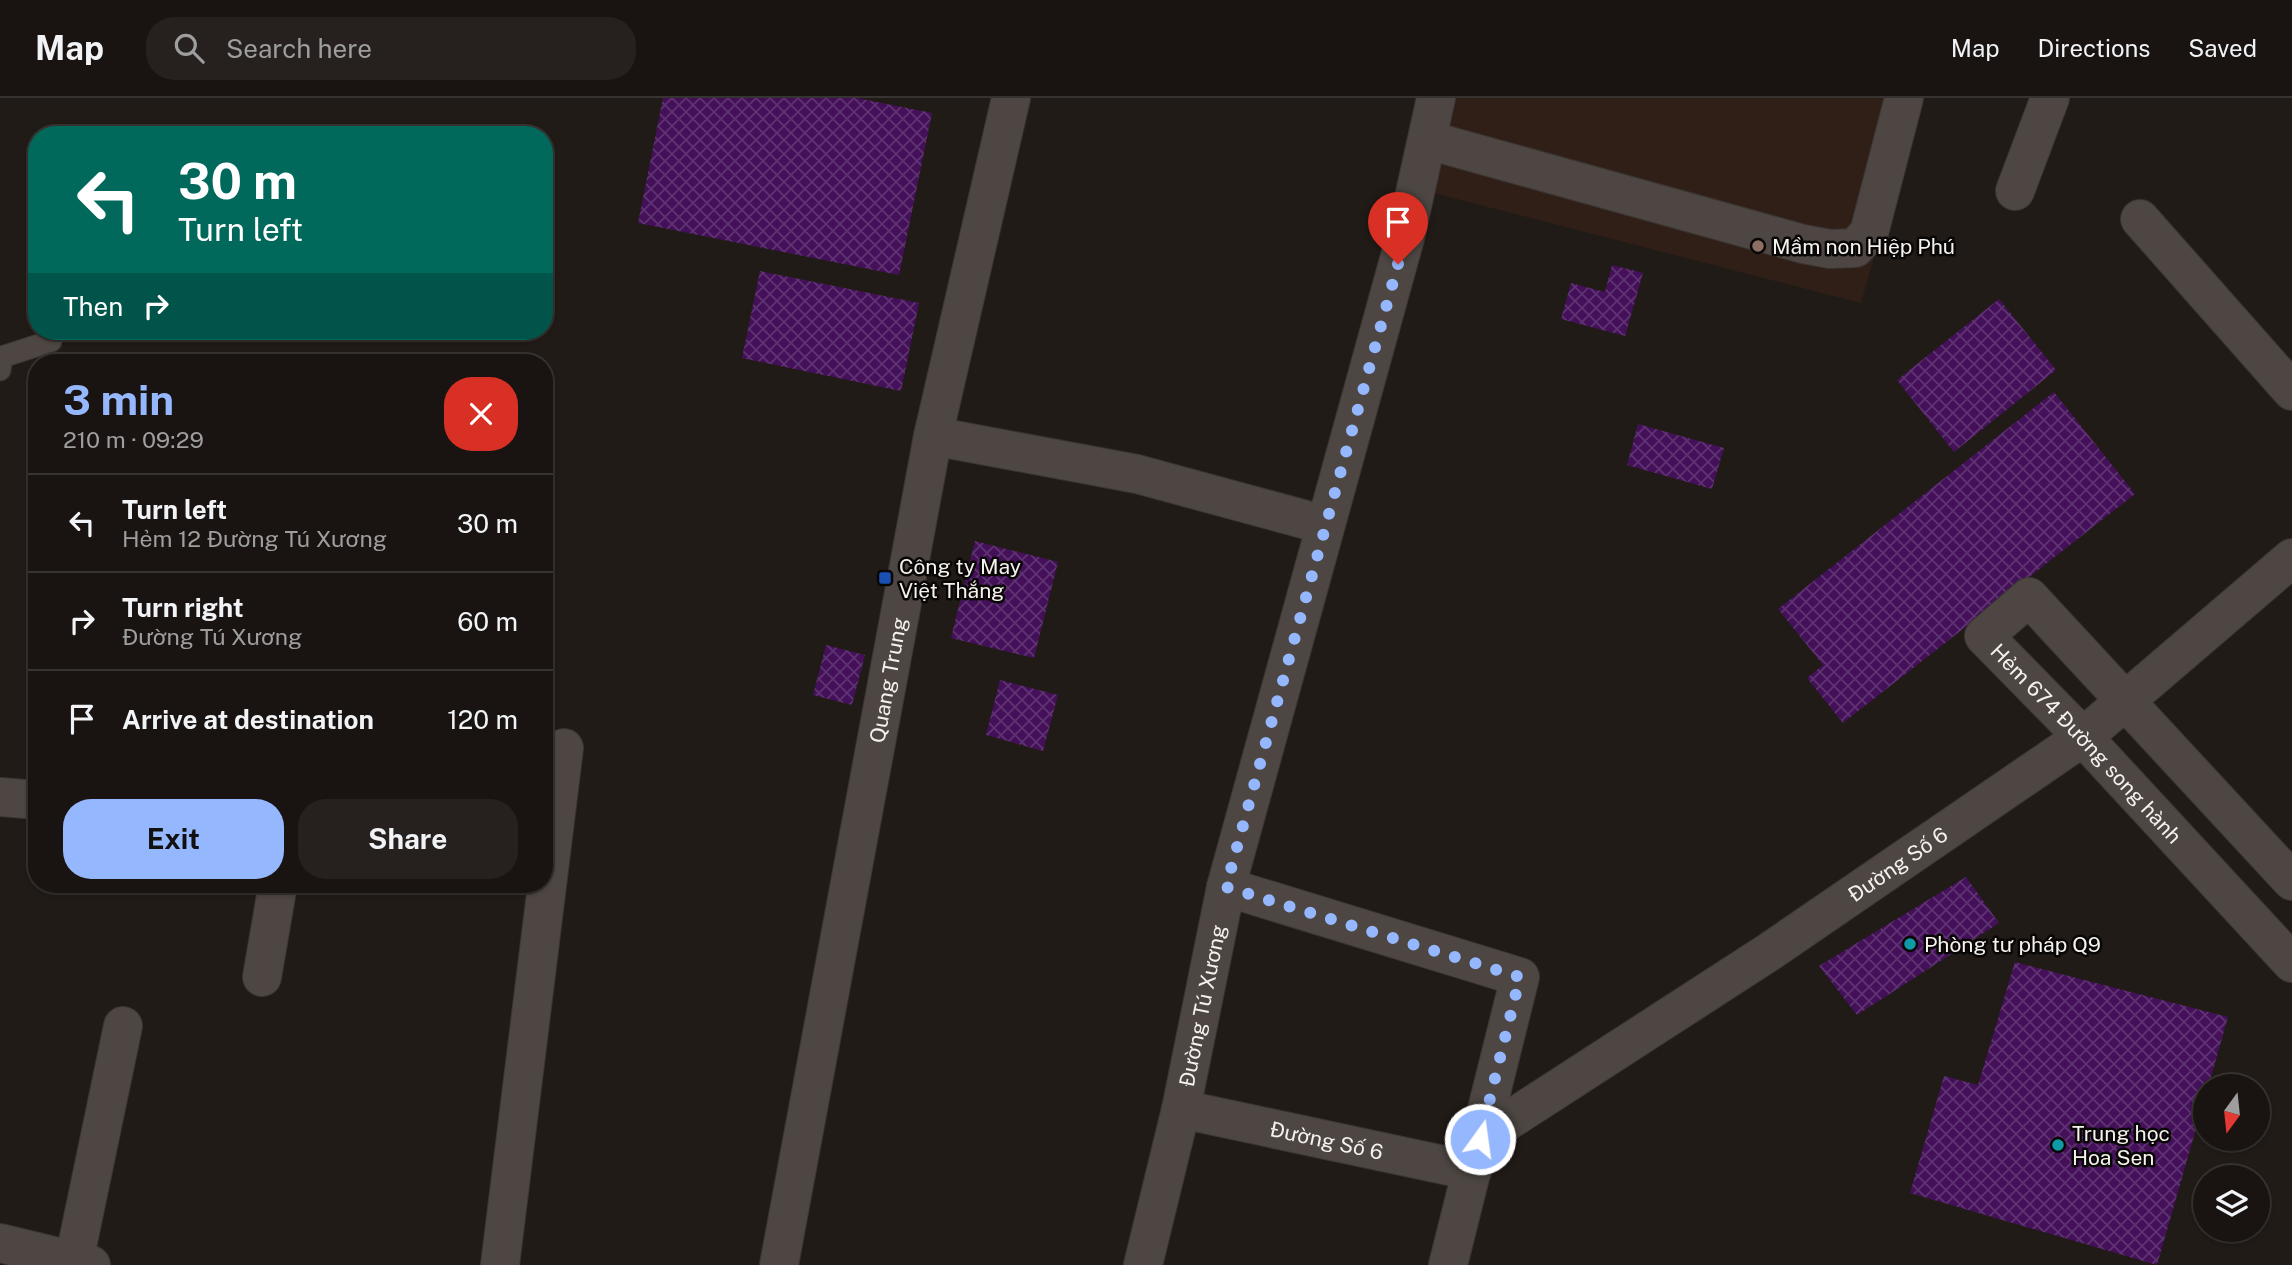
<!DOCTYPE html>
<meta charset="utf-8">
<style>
:root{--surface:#191411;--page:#26211f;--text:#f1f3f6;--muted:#9f9e9f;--line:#373331;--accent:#95b7fd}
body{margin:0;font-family:"Public Sans",sans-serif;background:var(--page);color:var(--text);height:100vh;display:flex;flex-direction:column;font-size:26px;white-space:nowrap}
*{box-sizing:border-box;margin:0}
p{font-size:23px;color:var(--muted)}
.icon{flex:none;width:38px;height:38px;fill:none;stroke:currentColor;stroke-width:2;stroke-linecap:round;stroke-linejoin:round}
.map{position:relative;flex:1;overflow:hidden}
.details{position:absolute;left:28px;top:256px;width:525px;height:539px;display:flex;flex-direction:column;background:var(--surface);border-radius:28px;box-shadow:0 2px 5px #0004,0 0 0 2px var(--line)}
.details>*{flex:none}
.hud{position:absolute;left:28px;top:28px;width:525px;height:214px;border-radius:28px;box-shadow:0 2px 5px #0004,0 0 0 2px var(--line);background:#00695c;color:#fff;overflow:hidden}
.needle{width:46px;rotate:195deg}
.fabs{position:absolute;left:2193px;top:976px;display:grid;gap:14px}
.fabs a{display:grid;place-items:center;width:77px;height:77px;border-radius:50%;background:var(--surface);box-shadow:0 2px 5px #0004,0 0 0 2px var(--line);font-size:35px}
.pin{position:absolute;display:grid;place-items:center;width:60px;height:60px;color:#fff;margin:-72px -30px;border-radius:50% 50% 50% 0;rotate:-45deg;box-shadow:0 0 7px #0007}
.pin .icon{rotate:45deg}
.me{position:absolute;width:77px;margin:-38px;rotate:14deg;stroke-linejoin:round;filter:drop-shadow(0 0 5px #0008)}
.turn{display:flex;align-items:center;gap:24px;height:147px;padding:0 35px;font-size:32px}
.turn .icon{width:91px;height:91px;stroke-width:2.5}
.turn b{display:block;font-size:49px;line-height:60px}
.then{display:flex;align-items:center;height:66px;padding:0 35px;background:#0003;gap:14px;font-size:26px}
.round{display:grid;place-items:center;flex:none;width:74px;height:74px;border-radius:28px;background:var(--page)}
.head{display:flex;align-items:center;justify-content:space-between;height:119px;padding:0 35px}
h1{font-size:42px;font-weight:700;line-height:52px;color:var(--accent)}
.button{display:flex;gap:14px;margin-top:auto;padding:14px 35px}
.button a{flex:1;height:80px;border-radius:28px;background:var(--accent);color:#111;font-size:28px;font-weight:700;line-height:80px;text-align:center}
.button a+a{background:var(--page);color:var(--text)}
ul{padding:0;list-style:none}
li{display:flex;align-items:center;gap:21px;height:98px;padding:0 35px;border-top:2px solid var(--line)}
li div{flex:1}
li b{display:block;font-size:26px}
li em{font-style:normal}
header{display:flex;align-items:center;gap:42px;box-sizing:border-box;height:98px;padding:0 35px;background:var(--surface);border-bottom:2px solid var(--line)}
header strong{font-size:33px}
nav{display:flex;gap:38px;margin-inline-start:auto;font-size:24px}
.search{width:490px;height:63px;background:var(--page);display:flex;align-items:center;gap:18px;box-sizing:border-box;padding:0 24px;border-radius:28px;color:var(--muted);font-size:26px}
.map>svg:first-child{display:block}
.education{fill:#301f17}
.building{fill:url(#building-cross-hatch)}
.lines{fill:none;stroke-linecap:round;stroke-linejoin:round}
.lane-casing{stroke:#3a3533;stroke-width:23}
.street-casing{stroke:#3a3533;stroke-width:40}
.secondary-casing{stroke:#3a3533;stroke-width:40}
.lane{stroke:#4d4642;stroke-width:21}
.street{stroke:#4d4642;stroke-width:38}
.secondary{stroke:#4d4642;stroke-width:38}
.route{stroke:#95b7fd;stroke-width:12;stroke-dasharray:0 21.6}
.education-dot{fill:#8d6e63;stroke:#090705;stroke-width:2.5}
.transit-dot{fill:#1a4fb4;stroke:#090705;stroke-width:2.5}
.culture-dot{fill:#0f9aa8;stroke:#090705;stroke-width:2.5}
.labels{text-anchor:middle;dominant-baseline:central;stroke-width:5;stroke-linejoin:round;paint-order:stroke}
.poi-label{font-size:21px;fill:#f5f1ee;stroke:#090705;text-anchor:start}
.street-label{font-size:21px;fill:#f5f1ee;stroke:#090705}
</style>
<header>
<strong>Map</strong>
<div class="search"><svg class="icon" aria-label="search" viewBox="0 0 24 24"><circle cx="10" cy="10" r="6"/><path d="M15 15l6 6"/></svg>Search here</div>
<nav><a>Map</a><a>Directions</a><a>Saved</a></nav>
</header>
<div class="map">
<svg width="2292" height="1167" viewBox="0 0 2292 1167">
<defs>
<pattern id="building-cross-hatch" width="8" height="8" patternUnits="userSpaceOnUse" patternTransform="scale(1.75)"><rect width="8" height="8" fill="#431059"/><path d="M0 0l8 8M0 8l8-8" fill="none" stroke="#5f3371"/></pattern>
</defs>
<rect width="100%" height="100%" fill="#211b17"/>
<path class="education" d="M 1439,0 L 1919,0 L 1861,205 L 1418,91 Z"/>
<path class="building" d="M 663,0 L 857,0 L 932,15 L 899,177 L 638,125 Z
M 1612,167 L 1643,175 L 1625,238 L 1561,221 L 1571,185 L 1605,194 Z
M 760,173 L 919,205 L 901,293 L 742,260 Z
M 1999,201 L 2056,272 L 1954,354 L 1897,282 Z
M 2054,294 L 2135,396 L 1843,625 L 1807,580 L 1823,567 L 1778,511 Z
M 1638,326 L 1724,350 L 1712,391 L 1627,367 Z
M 975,443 L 1058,464 L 1034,560 L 951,540 Z
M 826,547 L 865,557 L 852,607 L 813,597 Z
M 1000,582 L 1058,597 L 1043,653 L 986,637 Z
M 1966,779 L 1999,825 L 1857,917 L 1819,868 Z
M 2015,864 L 2228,919 L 2208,989 L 2205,989 L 2205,999 L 2157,1167 L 1910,1095 L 1944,978 L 1978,987 Z"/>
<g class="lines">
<g class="lane-casing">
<path id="lane" d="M 0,272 L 2,259 L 51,243 L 52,233"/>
</g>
<g class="street-casing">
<g id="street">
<path d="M 1428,42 L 1803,146 L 1830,151 L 1855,150 L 1869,135 L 1904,0"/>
<path d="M 2015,93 L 2050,0"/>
<path d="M 2140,121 L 2292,293"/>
<path d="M 933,338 L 1137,376 L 1325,427"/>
<path d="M 0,699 L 37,702"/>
<path id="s1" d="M 2292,783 L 2029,499 L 1984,538 L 2083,639 L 2292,865"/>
<path d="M 1226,789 L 1520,879 L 1448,1167"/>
<path d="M 262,879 L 278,786"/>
<path id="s2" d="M 1181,1011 L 1472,1073"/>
<path id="s3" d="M 1480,1041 L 1769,854 L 2083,639 L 2292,460"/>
<path d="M 74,1163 L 123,928"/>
<path d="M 500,1167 L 564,650"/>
<path id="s4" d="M 1143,1167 L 1181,1011 L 1226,789 L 1405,140 L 1436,0"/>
</g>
</g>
<g class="secondary-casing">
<g id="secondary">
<path d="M 0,1145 L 91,1167"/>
<path id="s5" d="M 779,1167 L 933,338 L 1011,0"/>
</g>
</g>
<use href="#lane" class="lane"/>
<use href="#street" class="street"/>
<use href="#secondary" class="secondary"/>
</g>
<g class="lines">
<path class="route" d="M 1398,166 L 1226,789 L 1520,879 L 1480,1041"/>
</g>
<circle class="education-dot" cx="1758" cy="148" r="7"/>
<rect class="transit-dot" x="878" y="473" width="14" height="14" rx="3.5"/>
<g class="culture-dot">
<circle cx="1910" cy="846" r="7"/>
<circle cx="2058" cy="1047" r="7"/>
</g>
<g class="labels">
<g class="poi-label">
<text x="1772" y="148">Mầm non Hiệp Phú</text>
<text x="899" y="468">Công ty May<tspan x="899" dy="24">Việt Thắng</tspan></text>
<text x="1924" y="846">Phòng tư pháp Q9</text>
<text x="2072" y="1035">Trung học<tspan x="2072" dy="24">Hoa Sen</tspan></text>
</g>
<g class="street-label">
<text stroke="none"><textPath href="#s5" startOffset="595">Quang Trung</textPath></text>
<text stroke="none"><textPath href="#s1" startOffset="595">Hẻm 674 Đường song hành</textPath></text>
<text stroke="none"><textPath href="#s3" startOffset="500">Đường Số 6</textPath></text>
<text stroke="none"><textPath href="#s4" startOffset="266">Đường Tú Xương</textPath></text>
<text stroke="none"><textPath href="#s2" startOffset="149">Đường Số 6</textPath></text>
</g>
</g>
</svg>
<div class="fabs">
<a><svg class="needle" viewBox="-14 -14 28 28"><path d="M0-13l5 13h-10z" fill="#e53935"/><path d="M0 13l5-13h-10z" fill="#9f9e9f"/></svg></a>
<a><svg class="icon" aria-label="layers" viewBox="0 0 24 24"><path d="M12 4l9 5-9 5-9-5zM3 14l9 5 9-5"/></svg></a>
</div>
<div class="pin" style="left:1398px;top:166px;background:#d93025"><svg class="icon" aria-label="arrive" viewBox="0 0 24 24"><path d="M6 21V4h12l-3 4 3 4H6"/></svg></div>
<svg class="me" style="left:1480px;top:1041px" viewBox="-20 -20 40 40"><circle r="17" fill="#95b7fd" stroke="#fff" stroke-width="3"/><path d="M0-11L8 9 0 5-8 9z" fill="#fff"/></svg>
<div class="hud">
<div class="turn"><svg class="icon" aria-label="left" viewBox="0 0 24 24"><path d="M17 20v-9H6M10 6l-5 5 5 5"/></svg><div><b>30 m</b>Turn left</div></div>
<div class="then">Then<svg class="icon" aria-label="right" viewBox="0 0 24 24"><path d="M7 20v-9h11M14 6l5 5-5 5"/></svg></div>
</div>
<section class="details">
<div class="head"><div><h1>3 min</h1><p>210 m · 09:29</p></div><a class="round" style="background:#d93025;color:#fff"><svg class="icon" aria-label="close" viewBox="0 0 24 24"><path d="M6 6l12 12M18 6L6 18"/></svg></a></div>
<ul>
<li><svg class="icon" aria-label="left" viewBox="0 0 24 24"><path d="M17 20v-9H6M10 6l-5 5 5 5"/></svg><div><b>Turn left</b><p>Hẻm 12 Đường Tú Xương</p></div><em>30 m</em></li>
<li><svg class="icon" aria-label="right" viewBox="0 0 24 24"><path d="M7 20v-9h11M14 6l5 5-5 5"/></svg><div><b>Turn right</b><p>Đường Tú Xương</p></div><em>60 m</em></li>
<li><svg class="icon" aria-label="arrive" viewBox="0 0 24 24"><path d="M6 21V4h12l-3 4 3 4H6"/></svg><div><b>Arrive at destination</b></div><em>120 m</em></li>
</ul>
<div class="button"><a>Exit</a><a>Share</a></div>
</section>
</div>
